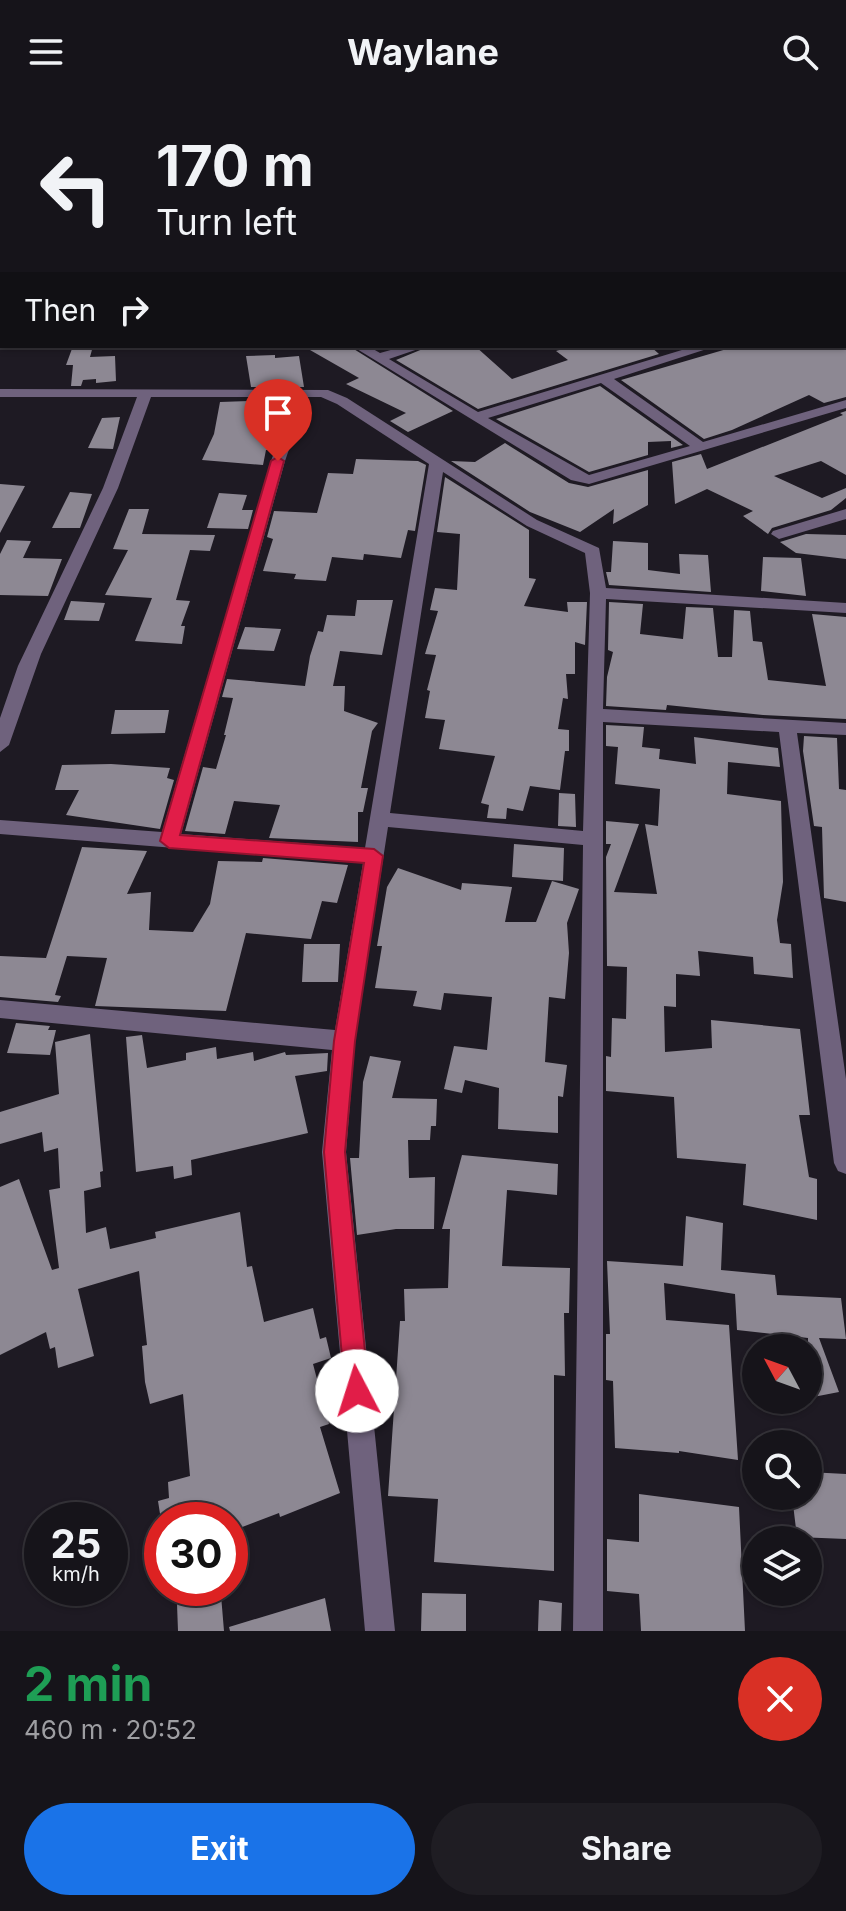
<!DOCTYPE html>
<meta charset="utf-8">
<style>
:root{--surface:#16141a;--page:#1f1d23;--text:#f1f3f6;--muted:#9e9ea2;--line:#353339;--accent:#1a73e8}
body{margin:0;font-family:Inter,sans-serif;background:var(--page);color:var(--text);height:100vh;display:flex;flex-direction:column;font-size:30px;white-space:nowrap}
*{box-sizing:border-box;margin:0}
p{font-size:26px;color:var(--muted)}
.icon{flex:none;width:44px;height:44px;fill:none;stroke:currentColor;stroke-width:2;stroke-linecap:round;stroke-linejoin:round}
.map{position:relative;height:1527px;overflow:hidden}
.drawer{display:flex;flex-direction:column;background:var(--surface);flex:1}
.drawer>*{flex:none}
.hud{position:absolute;left:0px;top:0px;width:846px;height:244px;box-shadow:0 2px 6px #0004,0 0 0 2px var(--line);background:#16141a;color:var(--text);overflow:hidden}
.needle{width:52px;rotate:311deg}
.buttons{position:absolute;left:742px;top:1230px;display:grid;gap:16px}
.buttons a{display:grid;place-items:center;width:80px;height:80px;border-radius:50%;background:var(--surface);box-shadow:0 2px 6px #0004,0 0 0 2px var(--line);font-size:40px}
.speed{position:absolute;left:24px;top:1398px;display:flex;gap:16px;font-size:40px;font-weight:700;text-align:center}
.speed>*{display:grid;place-content:center;width:104px;height:104px;border-radius:50%;background:var(--surface);box-shadow:0 2px 6px #0004,0 0 0 2px var(--line);line-height:1}
.speed small{font-size:20px;font-weight:400}
.speed .limit{border:12px solid #d22;background:#fff;color:#111}
.pin{position:absolute;display:grid;place-items:center;width:68px;height:68px;color:#fff;margin:-82px -34px;border-radius:50% 50% 50% 0;rotate:-45deg;box-shadow:0 0 8px #0007}
.pin .icon{rotate:45deg}
.me{position:absolute;width:88px;margin:-44px;rotate:355deg;stroke-linejoin:round;filter:drop-shadow(0 0 6px #0008)}
.turn{display:flex;align-items:center;gap:28px;height:168px;padding:0 24px;font-size:36px}
.turn .icon{width:104px;height:104px;stroke-width:2.5}
.turn b{display:block;font-size:56px;line-height:68px}
.then{display:flex;align-items:center;height:76px;padding:0 24px;background:#0003;gap:16px;font-size:30px}
.round{display:grid;place-items:center;flex:none;width:84px;height:84px;border-radius:42px;background:var(--page)}
.headline{display:flex;align-items:center;justify-content:space-between;height:136px;padding:0 24px}
h1{font-size:48px;font-weight:700;line-height:60px;color:#1e9e55}
.primary-button{display:flex;gap:16px;margin-top:auto;padding:16px 24px}
.primary-button a{flex:1;height:92px;border-radius:48px;background:var(--accent);color:#fff;font-size:32px;font-weight:700;line-height:92px;text-align:center}
.primary-button a+a{background:var(--page);color:var(--text)}
header{display:flex;justify-content:space-between;align-items:center;height:104px;padding:0 24px;background:var(--surface);font-size:36px;font-weight:700}
.map>svg:first-child{display:block}
.lines{fill:none;stroke-linecap:round;stroke-linejoin:round}
.river{fill:#674984;fill-rule:evenodd}
.building{fill:#8d8893}
.minor{fill:#6f627d;fill-rule:evenodd}
.route{fill:#e11d48;stroke:#92132f;stroke-width:2}
</style>
<header><svg class="icon" aria-label="menu" viewBox="0 0 24 24"><path d="M4 6h16M4 12h16M4 18h16"/></svg>Waylane<svg class="icon" aria-label="search" viewBox="0 0 24 24"><circle cx="10" cy="10" r="6"/><path d="M15 15l6 6"/></svg></header>
<div class="map">
<svg width="846" height="1527" viewBox="0 0 846 1527">
<rect width="100%" height="100%" fill="#1e1a23"/>
<g class="lines">
<path class="river" d="M 167,0 L 187,0 L 188,2 L 168,2 Z
M 2,20 L 2,32 L 0,33 L 0,21 Z"/>
</g>
<path class="building" d="M 73,242 L 93,242 L 90,253 L 115,252 L 116,277 L 96,279 L 96,275 L 83,276 L 81,282 L 71,282 L 73,261 L 66,261 Z
M 303,242 L 349,242 L 453,307 L 408,328 L 390,317 L 406,309 L 346,280 L 359,274 Z
M 430,242 L 475,242 L 512,275 L 568,256 L 556,247 L 573,242 L 650,242 L 659,250 L 478,305 L 396,256 Z
M 737,242 L 846,242 L 846,293 L 824,299 L 809,291 L 732,326 L 704,335 L 621,276 Z
M 275,251 L 275,254 L 299,252 L 304,283 L 251,283 L 246,252 Z
M 600,282 L 683,341 L 671,344 L 671,337 L 648,338 L 648,351 L 589,368 L 496,315 Z
M 279,296 L 277,320 L 269,346 L 266,346 L 263,361 L 202,356 L 214,330 L 220,298 Z
M 846,307 L 846,371 L 821,357 L 774,372 L 822,394 L 846,384 L 846,394 L 831,406 L 772,424 L 768,430 L 743,412 L 753,407 L 707,385 L 675,400 L 672,358 L 701,350 L 707,365 L 843,311 L 840,309 Z
M 120,313 L 113,345 L 88,344 L 102,314 Z
M 505,339 L 569,379 L 588,383 L 648,366 L 648,401 L 613,420 L 614,405 L 580,428 L 530,408 L 451,357 L 475,358 Z
M 356,355 L 418,357 L 426,361 L 415,427 L 408,426 L 401,454 L 364,450 L 363,456 L 332,453 L 326,477 L 294,475 L 296,470 L 263,467 L 273,435 L 267,433 L 274,407 L 317,409 L 328,369 L 353,370 Z
M 445,373 L 529,426 L 529,474 L 536,475 L 524,502 L 568,508 L 567,498 L 587,498 L 585,541 L 575,538 L 575,570 L 566,570 L 568,595 L 563,594 L 558,625 L 569,626 L 569,647 L 565,647 L 560,686 L 530,682 L 523,707 L 507,704 L 506,715 L 487,714 L 489,701 L 481,699 L 495,652 L 439,645 L 445,616 L 425,614 L 430,587 L 427,586 L 436,551 L 425,550 L 438,507 L 430,506 L 435,484 L 457,486 L 460,430 L 437,428 Z
M 0,380 L 25,382 L 0,429 Z
M 70,388 L 92,390 L 80,424 L 52,424 Z
M 219,389 L 247,391 L 242,406 L 253,406 L 248,425 L 207,424 Z
M 129,405 L 149,405 L 142,430 L 215,431 L 210,447 L 190,446 L 176,496 L 190,497 L 181,522 L 185,522 L 182,540 L 135,537 L 152,494 L 105,491 L 128,446 L 113,445 Z
M 806,430 L 846,431 L 846,455 L 796,449 L 780,438 Z
M 7,436 L 31,437 L 23,454 L 62,455 L 48,492 L 0,491 L 0,450 Z
M 613,437 L 648,439 L 648,466 L 680,470 L 679,450 L 708,451 L 711,488 L 609,481 L 606,468 L 611,468 Z
M 763,453 L 801,454 L 806,492 L 761,487 Z
M 357,496 L 393,496 L 382,551 L 340,547 L 333,582 L 345,582 L 344,607 L 378,619 L 372,627 L 361,684 L 368,684 L 363,708 L 358,708 L 358,738 L 269,734 L 280,701 L 234,697 L 225,730 L 185,727 L 203,663 L 216,665 L 226,631 L 224,631 L 233,594 L 222,593 L 227,575 L 305,582 L 310,552 L 318,527 L 323,528 L 327,511 L 355,512 Z
M 71,497 L 105,499 L 99,517 L 64,516 Z
M 609,498 L 643,500 L 640,530 L 683,535 L 686,503 L 713,504 L 718,553 L 732,553 L 734,506 L 750,507 L 753,537 L 762,538 L 768,576 L 826,582 L 812,510 L 846,513 L 846,615 L 763,611 L 667,601 L 666,606 L 606,602 L 607,573 L 613,548 L 608,546 Z
M 245,523 L 281,525 L 274,547 L 237,545 Z
M 115,606 L 169,606 L 165,629 L 111,630 Z
M 606,621 L 644,623 L 642,643 L 660,645 L 659,655 L 696,660 L 694,633 L 778,644 L 780,663 L 728,658 L 727,690 L 781,697 L 783,778 L 777,816 L 780,839 L 791,840 L 793,874 L 754,870 L 753,853 L 698,847 L 700,872 L 676,870 L 676,903 L 664,902 L 665,948 L 712,944 L 711,916 L 800,925 L 810,1011 L 799,1011 L 809,1073 L 817,1075 L 817,1116 L 743,1101 L 746,1060 L 677,1054 L 674,993 L 606,987 L 606,952 L 611,953 L 612,914 L 626,915 L 627,863 L 607,862 L 606,753 L 611,740 L 606,740 L 606,717 L 639,720 L 614,788 L 657,790 L 645,720 L 658,722 L 660,685 L 615,680 L 618,643 L 606,642 Z
M 804,632 L 837,634 L 839,685 L 846,686 L 846,798 L 824,794 L 822,723 L 814,722 L 803,647 Z
M 111,660 L 170,664 L 167,674 L 174,676 L 160,725 L 66,711 L 79,686 L 55,686 L 62,661 Z
M 559,689 L 575,690 L 576,723 L 558,722 Z
M 514,740 L 564,744 L 563,777 L 512,773 Z
M 82,743 L 147,747 L 127,790 L 151,788 L 149,826 L 193,828 L 210,800 L 218,757 L 262,758 L 263,754 L 348,761 L 337,799 L 322,797 L 311,835 L 246,829 L 226,907 L 95,902 L 107,854 L 67,852 L 55,891 L 61,892 L 58,898 L 0,893 L 0,852 L 46,854 Z
M 398,764 L 461,786 L 462,779 L 512,783 L 505,818 L 536,818 L 552,777 L 579,785 L 567,819 L 569,849 L 565,895 L 549,893 L 545,958 L 567,961 L 563,993 L 558,992 L 558,1029 L 498,1025 L 499,984 L 465,976 L 462,989 L 444,985 L 454,942 L 487,946 L 492,893 L 444,889 L 441,906 L 413,902 L 417,887 L 375,884 L 382,842 L 377,842 L 387,783 Z
M 304,840 L 340,840 L 338,878 L 302,878 Z
M 16,919 L 50,922 L 48,926 L 56,926 L 50,951 L 7,949 Z
M 90,930 L 103,1067 L 100,1068 L 101,1083 L 84,1087 L 86,1129 L 106,1123 L 110,1145 L 156,1134 L 155,1128 L 240,1108 L 247,1163 L 252,1162 L 264,1218 L 313,1204 L 320,1235 L 326,1233 L 331,1254 L 313,1260 L 329,1320 L 320,1323 L 340,1389 L 280,1413 L 279,1409 L 237,1425 L 235,1416 L 161,1416 L 158,1397 L 169,1394 L 168,1378 L 190,1372 L 183,1290 L 150,1300 L 145,1278 L 142,1242 L 147,1241 L 139,1167 L 78,1185 L 94,1252 L 58,1264 L 55,1243 L 50,1245 L 46,1228 L 0,1251 L 0,1083 L 19,1075 L 52,1166 L 59,1164 L 49,1086 L 60,1084 L 58,1044 L 44,1048 L 42,1028 L 0,1040 L 0,1008 L 59,990 L 55,938 Z
M 142,931 L 147,964 L 186,956 L 186,949 L 216,943 L 217,955 L 253,948 L 254,957 L 285,948 L 286,951 L 328,949 L 327,967 L 295,972 L 308,1029 L 191,1056 L 192,1071 L 174,1075 L 173,1062 L 136,1068 L 126,933 Z
M 370,952 L 401,957 L 392,994 L 437,995 L 436,1022 L 431,1022 L 430,1036 L 408,1036 L 409,1074 L 435,1073 L 434,1125 L 396,1125 L 357,1131 L 350,1054 L 359,1054 L 363,978 Z
M 462,1051 L 558,1060 L 557,1091 L 507,1086 L 502,1162 L 570,1164 L 569,1209 L 564,1209 L 565,1272 L 554,1271 L 554,1467 L 434,1458 L 438,1395 L 388,1392 L 400,1217 L 405,1217 L 404,1185 L 448,1184 L 450,1125 L 442,1125 Z
M 686,1112 L 723,1119 L 721,1166 L 775,1171 L 777,1191 L 841,1194 L 846,1235 L 819,1234 L 839,1288 L 808,1294 L 808,1234 L 737,1226 L 735,1190 L 664,1179 L 666,1216 L 729,1221 L 738,1356 L 679,1347 L 679,1349 L 615,1344 L 613,1277 L 606,1276 L 606,1230 L 610,1230 L 607,1157 L 683,1162 Z
M 808,1368 L 846,1370 L 846,1435 L 797,1433 L 792,1392 L 808,1392 Z
M 639,1390 L 739,1403 L 745,1527 L 641,1527 L 639,1490 L 607,1487 L 607,1435 L 639,1438 Z
M 422,1489 L 466,1490 L 466,1527 L 421,1527 Z
M 221,1491 L 224,1527 L 178,1527 L 177,1500 Z
M 325,1494 L 331,1527 L 230,1527 L 229,1523 Z
M 539,1496 L 562,1499 L 561,1527 L 538,1527 Z"/>
<g class="lines">
<path class="minor" d="M 455,0 L 469,0 L 470,2 L 456,2 Z
M 844,55 L 846,55 L 846,62 L 844,62 Z
M 844,132 L 846,133 L 846,141 L 844,140 Z
M 2,161 L 2,169 L 0,170 L 0,162 Z
M 844,224 L 846,225 L 846,234 L 844,233 Z
M 352,242 L 368,242 L 380,249 L 405,242 L 427,242 L 389,255 L 478,308 L 695,242 L 716,242 L 614,275 L 703,338 L 846,296 L 846,304 L 589,380 L 571,376 ZM 601,279 L 690,342 L 589,371 L 488,314 Z
M 0,285 L 328,286 L 347,294 L 537,416 L 599,444 L 606,484 L 846,499 L 846,509 L 606,495 L 603,605 L 846,619 L 846,631 L 797,629 L 846,975 L 846,1070 L 838,1067 L 834,1059 L 779,628 L 603,618 L 603,1527 L 573,1527 L 583,741 L 388,723 L 355,937 L 346,1048 L 395,1527 L 365,1527 L 322,1048 L 332,946 L 0,914 L 0,896 L 335,926 L 363,759 L 0,730 L 0,716 L 162,728 L 271,357 L 294,293 L 151,293 L 118,384 L 41,550 L 9,641 L 0,648 L 0,614 L 18,562 L 103,384 L 137,293 L 0,293 ZM 307,293 L 321,293 L 337,300 L 429,360 L 365,744 L 181,730 L 285,357 ZM 443,368 L 527,422 L 585,449 L 590,489 L 583,727 L 390,709 Z
M 846,405 L 846,415 L 779,435 L 771,430 L 773,427 Z"/>
</g>
<path class="route" d="M 278,353 L 284,357 L 180,731 L 374,745 L 383,752 L 355,937 L 345,1048 L 369,1287 L 366,1296 L 357,1299 L 348,1296 L 345,1287 L 324,1048 L 334,937 L 364,759 L 169,744 L 160,737 L 271,357 Z"/>
</svg>
<div class="buttons">
<a><svg class="needle" viewBox="-14 -14 28 28"><path d="M0-13l5 13h-10z" fill="#e53935"/><path d="M0 13l5-13h-10z" fill="#9e9ea2"/></svg></a>
<a><svg class="icon" aria-label="search" viewBox="0 0 24 24"><circle cx="10" cy="10" r="6"/><path d="M15 15l6 6"/></svg></a>
<a><svg class="icon" aria-label="layers" viewBox="0 0 24 24"><path d="M12 4l9 5-9 5-9-5zM3 14l9 5 9-5"/></svg></a>
</div>
<div class="speed"><div>25<small>km/h</small></div><div class="limit">30</div></div>
<div class="pin" style="left:278px;top:357px;background:#d93025"><svg class="icon" aria-label="arrive" viewBox="0 0 24 24"><path d="M6 21V4h12l-3 4 3 4H6"/></svg></div>
<svg class="me" style="left:357px;top:1287px" viewBox="-20 -20 40 40"><circle r="19" fill="#fff"/><path d="M0-13L10 11 0 6-10 11z" fill="#e11d48"/></svg>
<div class="hud">
<div class="turn"><svg class="icon" aria-label="left" viewBox="0 0 24 24"><path d="M17 20v-9H6M10 6l-5 5 5 5"/></svg><div><b>170 m</b>Turn left</div></div>
<div class="then">Then<svg class="icon" aria-label="right" viewBox="0 0 24 24"><path d="M7 20v-9h11M14 6l5 5-5 5"/></svg></div>
</div>
</div>
<section class="drawer">
<div class="headline"><div><h1>2 min</h1><p>460 m · 20:52</p></div><a class="round" style="background:#d93025;color:#fff"><svg class="icon" aria-label="close" viewBox="0 0 24 24"><path d="M6 6l12 12M18 6L6 18"/></svg></a></div>
<div class="primary-button"><a>Exit</a><a>Share</a></div>
</section>
